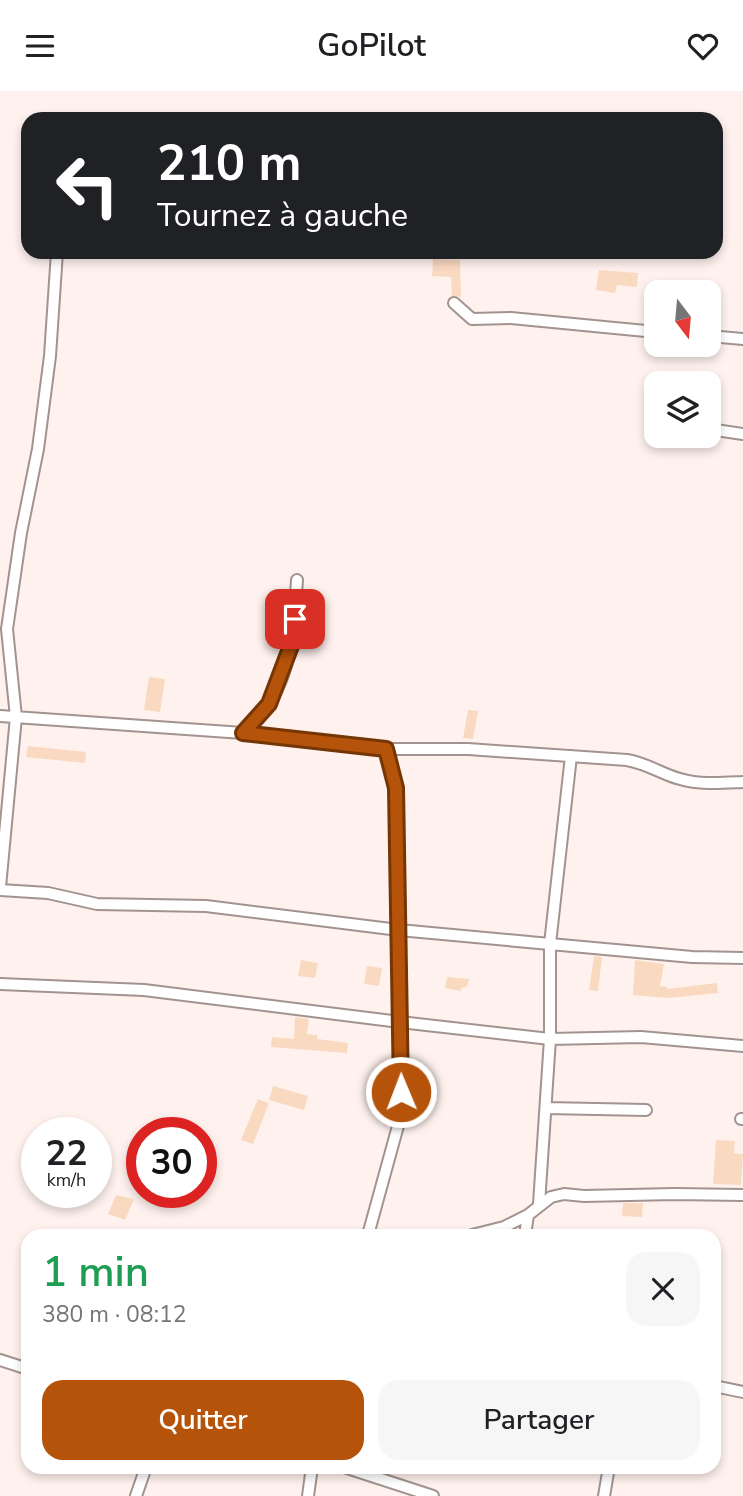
<!DOCTYPE html>
<html lang="fr">
<meta charset="utf-8">
<style>
:root{--surface:#fff;--page:#f6f6f6;--text:#202124;--muted:#757577;--accent:#b45309}
body{margin:0;font-family:"Nunito Sans",sans-serif;background:var(--page);color:var(--text);height:100vh;display:flex;flex-direction:column;font-size:26px;white-space:nowrap}
*{box-sizing:border-box;margin:0}
p{font-size:23px;color:var(--muted)}
.icon{flex:none;width:38px;height:38px;fill:none;stroke:currentColor;stroke-width:2;stroke-linecap:round;stroke-linejoin:round}
.map{position:relative;flex:1;overflow:hidden}
.panel{position:absolute;left:21px;top:1138px;width:700px;height:245px;display:flex;flex-direction:column;background:var(--surface);border-radius:21px;box-shadow:0 4px 10px #0003}
.panel>*{flex:none}
.banner{position:absolute;left:21px;top:21px;width:702px;height:147px;border-radius:21px;box-shadow:0 4px 10px #0003;background:#202124;color:#fff;overflow:hidden}
.needle{width:46px;rotate:164deg}
.buttons{position:absolute;left:644px;top:189px;display:grid;gap:14px}
.buttons a{display:grid;place-items:center;width:77px;height:77px;border-radius:14px;background:var(--surface);box-shadow:0 4px 10px #0003;font-size:35px}
.speed{position:absolute;left:21px;top:1026px;display:flex;gap:14px;font-size:35px;font-weight:700;text-align:center}
.speed>*{display:grid;place-content:center;width:91px;height:91px;border-radius:50%;background:var(--surface);box-shadow:0 4px 10px #0003;line-height:1}
.speed small{font-size:18px;font-weight:400}
.speed .limit{border:10px solid #d22;background:#fff;color:#111}
.pin{position:absolute;display:grid;place-items:center;width:60px;height:60px;color:#fff;margin:-30px;border-radius:14px;box-shadow:0 4px 10px #0006}
.me{position:absolute;width:77px;margin:-38px;rotate:359deg;stroke-linejoin:round;filter:drop-shadow(0 0 5px #0008)}
.turn{display:flex;align-items:center;gap:24px;height:147px;padding:0 21px;font-size:32px}
.turn .icon{width:91px;height:91px;stroke-width:2.5}
.turn b{display:block;font-size:49px;line-height:60px}
.round{display:grid;place-items:center;flex:none;width:74px;height:74px;border-radius:21px;background:var(--page)}
.head{display:flex;align-items:center;justify-content:space-between;height:119px;padding:0 21px}
h1{font-size:42px;font-weight:600;line-height:52px;color:#1e9e55}
.action{display:flex;gap:14px;margin-top:auto;padding:14px 21px}
.action a{flex:1;height:80px;border-radius:21px;background:var(--accent);color:#fff;font-size:28px;font-weight:600;line-height:80px;text-align:center}
.action a+a{background:var(--page);color:var(--text)}
header{display:flex;justify-content:space-between;align-items:center;height:91px;padding:0 21px;background:var(--surface);font-size:32px;font-weight:600}
.map>svg:first-child{display:block}
.building{fill:#fad9c1}
.lines{fill:none;stroke-linecap:round;stroke-linejoin:round}
.minor-casing{stroke:#a2938e;stroke-width:14}
.minor{stroke:#fff;stroke-width:10}
.route-casing{stroke:#753606;stroke-width:18}
.route{stroke:#b45309;stroke-width:12}
</style>
<header><svg class="icon" aria-label="menu" viewBox="0 0 24 24"><path d="M4 6h16M4 12h16M4 18h16"/></svg>GoPilot<svg class="icon" aria-label="heart" viewBox="0 0 24 24"><path d="M12 20l-8-8c-3-5 5-10 8-4 3-6 11-1 8 4z"/></svg></header>
<div class="map">
<svg width="743" height="1405" viewBox="0 0 743 1405">
<rect width="100%" height="100%" fill="#fff2ee"/>
<path class="building" d="M 433,168 L 460,169 L 461,206 L 452,205 L 451,186 L 432,185 Z
M 599,179 L 638,182 L 637,196 L 617,194 L 615,202 L 596,199 Z
M 149,586 L 165,588 L 160,621 L 144,619 Z
M 468,619 L 478,620 L 473,648 L 463,647 Z
M 28,655 L 86,661 L 85,672 L 26,666 Z
M 594,865 L 602,866 L 598,900 L 589,899 Z
M 301,869 L 318,872 L 315,887 L 298,885 Z
M 635,869 L 664,873 L 660,895 L 668,896 L 667,898 L 717,892 L 718,902 L 668,907 L 633,904 Z
M 367,875 L 382,877 L 379,895 L 364,893 Z
M 447,886 L 469,888 L 467,896 L 461,897 L 461,900 L 445,897 Z
M 295,926 L 309,928 L 307,943 L 317,944 L 317,948 L 348,952 L 347,962 L 271,956 L 272,946 L 294,948 Z
M 273,995 L 308,1005 L 304,1019 L 269,1009 Z
M 258,1008 L 269,1012 L 253,1053 L 241,1049 Z
M 716,1049 L 735,1050 L 734,1062 L 743,1063 L 741,1094 L 713,1093 Z
M 116,1104 L 134,1108 L 125,1129 L 108,1123 Z
M 623,1112 L 643,1112 L 642,1126 L 622,1125 Z"/>
<g class="lines">
<g class="minor-casing">
<path id="minor" d="M 454,212 L 472,228 L 511,227 L 656,241
M 709,245 L 743,248
M 709,338 L 743,343
M 0,625 L 243,642 L 386,658 L 468,658 L 627,669 C 649,673 661,683 680,688 C 701,694 722,692 743,691
M 243,642 C 251,633 262,624 269,613 C 293,576 294,531 297,489
M 386,658 L 396,697 L 400,931 L 550,948 L 539,1113
M 571,665 L 550,853 L 550,948 L 641,946 L 743,955
M 0,796 L 16,626 L 7,538 L 21,442 L 38,358 L 50,265 L 57,161
M 0,799 L 48,802 L 97,813 L 206,815 L 399,839 L 550,853 L 692,866 L 743,867
M 0,893 L 144,899 L 400,931 L 401,1024 L 368,1144
M 546,1017 L 646,1019
M 741,1028 L 743,1028
M 472,1144 L 504,1136 L 528,1124 L 551,1106 L 564,1103 L 584,1105 L 674,1103 L 743,1104
M 525,1144 L 528,1124
M 0,1269 L 28,1278
M 714,1295 L 743,1301
M 344,1376 L 433,1405
M 136,1405 L 146,1376
M 308,1405 L 312,1376
M 604,1405 L 609,1376"/>
</g>
<use href="#minor" class="minor"/>
</g>
<g class="lines">
<g class="route-casing">
<path id="route" d="M 295,528 L 294,547 L 269,613 L 243,642 L 386,658 L 396,697 L 401,1001"/>
</g>
<use href="#route" class="route"/>
</g>
</svg>
<div class="buttons">
<a><svg class="needle" viewBox="-14 -14 28 28"><path d="M0-13l5 13h-10z" fill="#e53935"/><path d="M0 13l5-13h-10z" fill="#757577"/></svg></a>
<a><svg class="icon" aria-label="layers" viewBox="0 0 24 24"><path d="M12 4l9 5-9 5-9-5zM3 14l9 5 9-5"/></svg></a>
</div>
<div class="speed"><div>22<small>km/h</small></div><div class="limit">30</div></div>
<div class="pin" style="left:295px;top:528px;background:#d93025"><svg class="icon" aria-label="arrive" viewBox="0 0 24 24"><path d="M6 21V4h12l-3 4 3 4H6"/></svg></div>
<svg class="me" style="left:401px;top:1001px" viewBox="-20 -20 40 40"><circle r="17" fill="#b45309" stroke="#fff" stroke-width="3"/><path d="M0-11L8 9 0 5-8 9z" fill="#fff"/></svg>
<div class="banner">
<div class="turn"><svg class="icon" aria-label="left" viewBox="0 0 24 24"><path d="M17 20v-9H6M10 6l-5 5 5 5"/></svg><div><b>210 m</b>Tournez à gauche</div></div>
</div>
<section class="panel">
<div class="head"><div><h1>1 min</h1><p>380 m · 08:12</p></div><a class="round"><svg class="icon" aria-label="close" viewBox="0 0 24 24"><path d="M6 6l12 12M18 6L6 18"/></svg></a></div>
<div class="action"><a>Quitter</a><a>Partager</a></div>
</section>
</div>
